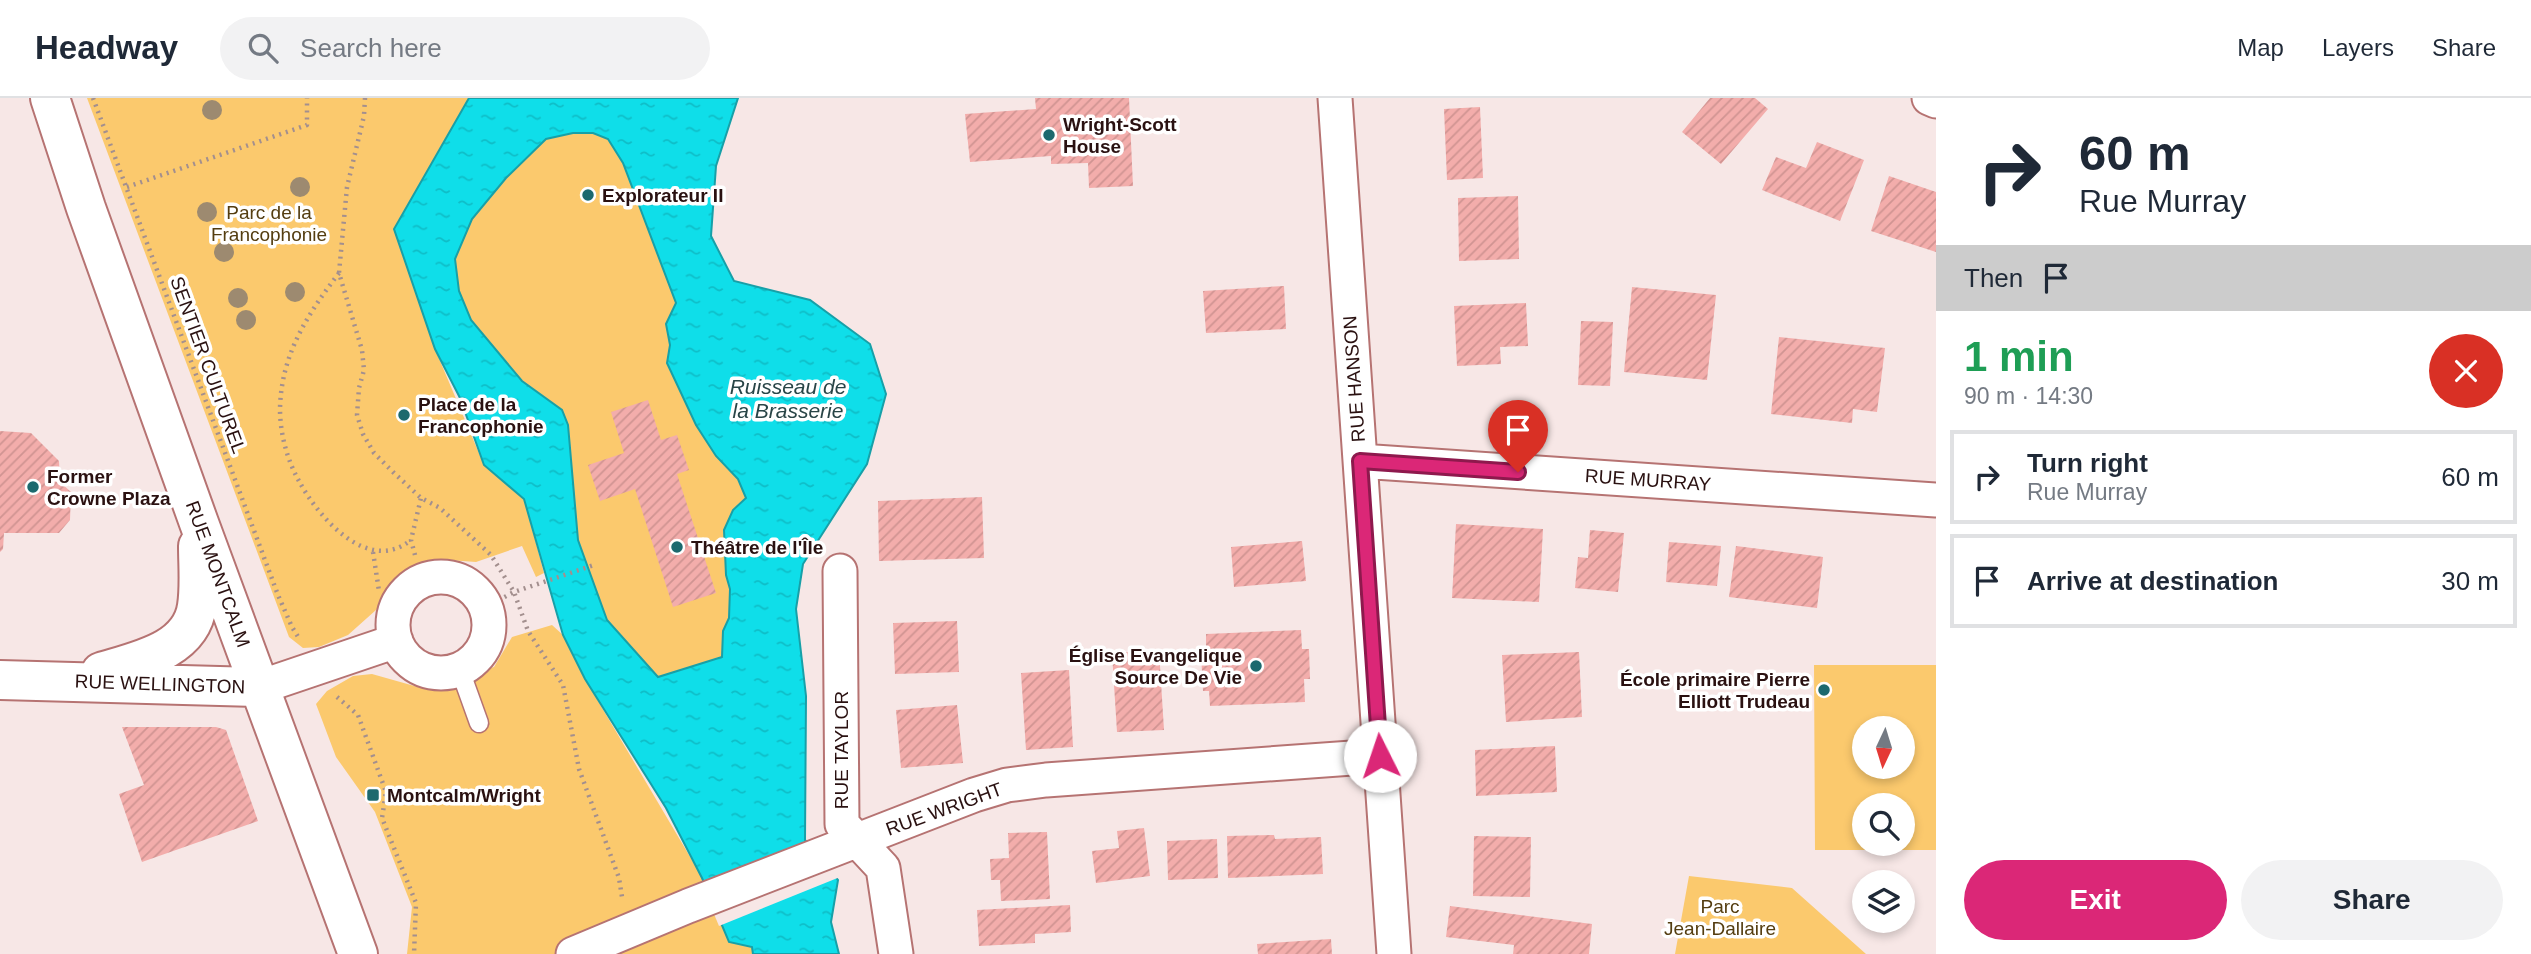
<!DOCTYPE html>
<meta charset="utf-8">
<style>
:root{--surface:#fff;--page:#f2f2f3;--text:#1f2937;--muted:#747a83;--line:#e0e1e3;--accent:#db2777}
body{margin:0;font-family:Arial,sans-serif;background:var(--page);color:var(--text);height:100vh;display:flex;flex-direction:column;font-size:26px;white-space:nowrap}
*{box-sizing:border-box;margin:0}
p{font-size:23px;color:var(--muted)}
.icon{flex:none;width:38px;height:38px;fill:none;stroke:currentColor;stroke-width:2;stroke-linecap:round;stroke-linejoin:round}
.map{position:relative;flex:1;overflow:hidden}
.details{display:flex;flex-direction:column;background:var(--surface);width:595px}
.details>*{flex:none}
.hud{background:#fff;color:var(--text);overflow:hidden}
.needle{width:46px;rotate:184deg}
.buttons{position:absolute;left:1852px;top:618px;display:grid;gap:14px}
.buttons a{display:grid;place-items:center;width:63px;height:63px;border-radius:50%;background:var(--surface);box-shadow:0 4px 10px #0003;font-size:35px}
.pin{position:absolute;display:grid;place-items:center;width:60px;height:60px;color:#fff;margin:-72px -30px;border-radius:50% 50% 50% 0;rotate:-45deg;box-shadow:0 0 7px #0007}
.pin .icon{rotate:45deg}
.me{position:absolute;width:77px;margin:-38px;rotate:356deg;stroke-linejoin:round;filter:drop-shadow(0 0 5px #0008)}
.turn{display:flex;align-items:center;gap:24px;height:147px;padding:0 28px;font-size:32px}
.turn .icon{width:91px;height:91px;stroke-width:2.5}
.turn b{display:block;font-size:49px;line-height:60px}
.then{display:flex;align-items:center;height:66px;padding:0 28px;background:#0003;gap:14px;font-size:26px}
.round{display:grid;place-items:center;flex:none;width:74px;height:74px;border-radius:37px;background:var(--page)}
.summary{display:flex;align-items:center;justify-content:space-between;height:119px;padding:0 28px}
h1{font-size:42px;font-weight:800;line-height:52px;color:#1e9e55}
.action{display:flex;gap:14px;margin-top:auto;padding:14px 28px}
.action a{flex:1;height:80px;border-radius:42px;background:var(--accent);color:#fff;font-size:28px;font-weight:800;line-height:80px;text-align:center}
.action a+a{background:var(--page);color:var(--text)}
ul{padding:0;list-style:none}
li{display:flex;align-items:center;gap:21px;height:94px;margin:0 14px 10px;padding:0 14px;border:4px solid var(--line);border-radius:0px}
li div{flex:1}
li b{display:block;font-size:26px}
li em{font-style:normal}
header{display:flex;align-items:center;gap:42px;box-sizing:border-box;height:98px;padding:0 35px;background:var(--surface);border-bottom:2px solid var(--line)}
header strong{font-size:33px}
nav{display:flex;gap:38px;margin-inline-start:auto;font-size:24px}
.search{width:490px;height:63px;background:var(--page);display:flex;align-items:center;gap:18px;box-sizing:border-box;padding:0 24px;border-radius:38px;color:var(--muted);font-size:26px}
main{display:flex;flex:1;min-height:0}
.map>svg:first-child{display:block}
.green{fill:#fbc96d;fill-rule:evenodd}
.water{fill:url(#water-ripples);stroke:#17a0a8;stroke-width:2;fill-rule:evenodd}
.pier{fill:#f7e7e6}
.building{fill:url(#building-hatch)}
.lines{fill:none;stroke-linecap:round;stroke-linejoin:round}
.lane-casing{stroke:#b67372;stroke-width:21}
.street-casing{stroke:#b67372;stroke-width:37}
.secondary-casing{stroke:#b67372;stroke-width:42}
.path{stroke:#a38f8e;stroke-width:4.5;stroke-dasharray:2 5;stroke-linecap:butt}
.lane{stroke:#fff;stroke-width:18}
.street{stroke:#fff;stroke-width:33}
.secondary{stroke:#fff;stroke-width:38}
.tree{fill:#9d8a70}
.route-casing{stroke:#8e194d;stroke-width:18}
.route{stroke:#db2777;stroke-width:12}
.poi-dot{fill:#1c696e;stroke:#fff;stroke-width:2.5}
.labels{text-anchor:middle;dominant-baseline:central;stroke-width:7;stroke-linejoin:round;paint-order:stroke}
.poi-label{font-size:19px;font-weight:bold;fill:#2a1111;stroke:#fff;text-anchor:start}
.park-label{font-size:19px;fill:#543d10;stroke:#fff}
.street-label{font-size:19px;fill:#2a1111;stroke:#fff}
.water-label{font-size:21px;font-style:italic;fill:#294547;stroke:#fff}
</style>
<header>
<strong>Headway</strong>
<div class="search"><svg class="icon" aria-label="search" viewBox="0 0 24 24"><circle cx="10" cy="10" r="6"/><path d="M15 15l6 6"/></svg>Search here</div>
<nav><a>Map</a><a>Layers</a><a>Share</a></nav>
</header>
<main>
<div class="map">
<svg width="1936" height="856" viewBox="0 0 1936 856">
<defs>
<pattern id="water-ripples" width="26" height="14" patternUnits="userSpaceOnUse" patternTransform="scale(1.75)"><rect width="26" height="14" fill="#0fdee9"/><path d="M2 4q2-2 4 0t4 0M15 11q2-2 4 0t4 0" fill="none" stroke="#0fbdc7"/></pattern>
<pattern id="building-hatch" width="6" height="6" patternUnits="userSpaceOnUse" patternTransform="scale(1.75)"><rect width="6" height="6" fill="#f3adab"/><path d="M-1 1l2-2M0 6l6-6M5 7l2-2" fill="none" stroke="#d09492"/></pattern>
</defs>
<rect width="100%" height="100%" fill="#f7e7e6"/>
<path class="green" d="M 87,0 L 469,0 L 394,131 L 435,251 L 484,367 L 524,400 L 544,475 L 536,479 L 522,448 L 476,464 L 435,461 L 411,472 L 376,512 L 348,537 L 319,549 L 303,550 L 289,539 Z
M 573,35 L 593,35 L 608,41 L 623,65 L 677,205 L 666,226 L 670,247 L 667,265 L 716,358 L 738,381 L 746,400 L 733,412 L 724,432 L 726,477 L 730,491 L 729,520 L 723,533 L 722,559 L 658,579 L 607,522 L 578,442 L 568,327 L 561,312 L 522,283 L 471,222 L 459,193 L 455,161 L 472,121 L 506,80 L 546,41 Z
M 552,527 L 563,537 L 585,581 L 702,779 L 721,823 L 752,849 L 753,856 L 407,856 L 412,809 L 375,714 L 336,659 L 316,606 L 327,593 L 353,578 L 372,576 L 425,591 L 494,569 L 512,539 Z
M 1814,567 L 1936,567 L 1936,752 L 1815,752 ZM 1902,630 L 1902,668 L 1864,668 L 1864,630 ZM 1902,707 L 1902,746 L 1864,746 L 1864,707 Z
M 1689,778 L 1792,790 L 1866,856 L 1675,856 Z"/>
<path class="water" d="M 469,0 L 738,0 L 716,68 L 711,138 L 734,183 L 810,202 L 870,246 L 886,296 L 867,366 L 803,466 L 796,511 L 806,598 L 805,742 L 838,782 L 831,824 L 839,856 L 753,856 L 752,849 L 729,844 L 702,780 L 666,710 L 585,581 L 563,537 L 524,401 L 484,367 L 460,300 L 435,251 L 394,131 ZM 573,35 L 593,35 L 608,41 L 623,65 L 676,205 L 666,226 L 670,247 L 667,265 L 696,327 L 716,358 L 738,381 L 746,400 L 733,412 L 724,432 L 726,477 L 730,491 L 729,520 L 723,533 L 722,559 L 658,579 L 607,522 L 578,442 L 568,327 L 562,312 L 522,283 L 471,222 L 459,193 L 455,161 L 472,121 L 506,80 L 546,41 Z"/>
<path class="pier" d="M 811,743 L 840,779 L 719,828 L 701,785 Z"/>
<path class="building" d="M 1035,0 L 1129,0 L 1133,88 L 1089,90 L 1088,65 L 1051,66 L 1051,58 L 970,64 L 965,16 L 1036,11 Z
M 1710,0 L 1755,0 L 1768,11 L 1721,66 L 1682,34 Z
M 1480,9 L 1483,80 L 1447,82 L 1444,11 Z
M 1817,44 L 1864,62 L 1840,123 L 1762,92 L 1776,59 L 1806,70 Z
M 1889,78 L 1936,94 L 1936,154 L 1871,133 Z
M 1518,98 L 1519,161 L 1459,163 L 1458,100 Z
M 1284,188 L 1286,231 L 1206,235 L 1203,193 Z
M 1632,189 L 1716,197 L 1707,282 L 1624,274 Z
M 1526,205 L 1528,248 L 1500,249 L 1501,266 L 1457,268 L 1454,208 Z
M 1581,223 L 1613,224 L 1610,288 L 1578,287 Z
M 1779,239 L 1885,250 L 1877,314 L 1853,311 L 1852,325 L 1771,316 Z
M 648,302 L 661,342 L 677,337 L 689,372 L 677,376 L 716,495 L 673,509 L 635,391 L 600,403 L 588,367 L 624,355 L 611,314 Z
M 0,333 L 31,335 L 59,363 L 60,384 L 71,394 L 70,422 L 59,435 L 4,435 L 3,451 L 0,454 Z
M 982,399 L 984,460 L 879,463 L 878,403 Z
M 1456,426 L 1543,431 L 1539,504 L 1452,500 Z
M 1590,432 L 1624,435 L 1618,494 L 1575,490 L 1578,459 L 1588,460 Z
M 1302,443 L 1306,483 L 1234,489 L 1231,449 Z
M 1669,444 L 1721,448 L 1717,488 L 1666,484 Z
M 1736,448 L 1823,459 L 1817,510 L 1729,499 Z
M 957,523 L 959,574 L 895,576 L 893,525 Z
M 1301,532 L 1302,551 L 1309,551 L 1310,581 L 1304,581 L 1305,604 L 1210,608 L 1209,593 L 1203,593 L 1201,555 L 1206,555 L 1206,536 Z
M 1159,552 L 1164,632 L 1117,634 L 1112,555 Z
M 1579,554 L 1582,619 L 1506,624 L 1502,557 Z
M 1069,572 L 1073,649 L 1026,652 L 1021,575 Z
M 957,607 L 963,665 L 901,670 L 896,612 Z
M 122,629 L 216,629 L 226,632 L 258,723 L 142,764 L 119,696 L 144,687 Z
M 1555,648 L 1557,694 L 1476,698 L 1475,652 Z
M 1144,730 L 1150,778 L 1096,785 L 1092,753 L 1119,750 L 1117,733 Z
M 1047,734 L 1050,801 L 1001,803 L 1000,782 L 991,782 L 990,761 L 1009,760 L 1008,735 Z
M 1274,737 L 1275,741 L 1321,739 L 1323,776 L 1228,780 L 1227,738 Z
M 1474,738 L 1531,739 L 1530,799 L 1473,798 Z
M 1217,741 L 1218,780 L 1168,782 L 1167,743 Z
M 1070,807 L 1071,834 L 1035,836 L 1035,845 L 979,848 L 977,812 Z
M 1450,808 L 1592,826 L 1589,856 L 1513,856 L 1514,847 L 1446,839 Z
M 1331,841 L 1332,856 L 1258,856 L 1257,846 Z"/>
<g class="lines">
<g class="lane-casing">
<path id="lane" d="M 460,572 L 479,625"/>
</g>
<g class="street-casing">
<path id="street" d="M 1335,0 L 1394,856
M 1929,0 L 1936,3
M 1360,363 L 1936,402
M 840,473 L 842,726 L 883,770 L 896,856
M393 527a48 48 0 1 1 96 0a48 48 0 1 1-96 0Z
M 260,589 L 396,543
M 573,856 L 688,808 L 974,697 L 1007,687 L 1046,682 L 1380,658"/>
</g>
<g class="secondary-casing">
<path id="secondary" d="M 50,0 L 86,110 L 199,425 L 358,856
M 101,574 C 137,563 191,553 197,508 C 200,488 198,467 198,448
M 0,582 L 260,589"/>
</g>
<path class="path" d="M 93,0 L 278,497 L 292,529 L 300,542
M 365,0 L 364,18 L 347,89 L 339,175 L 362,252 L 364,272 L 359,290 L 357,317 L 363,336 L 374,355 L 393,374 L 421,400 L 440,410 L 491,457 L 514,494 L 528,533 L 563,587 L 579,671 L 619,780 L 622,799
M 127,89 L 307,27 L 307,0
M 339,175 C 307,217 281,257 280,311 C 280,335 287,362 299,383 C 318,419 368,477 411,442
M 373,454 L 379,493
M 415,457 L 411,442 L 421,400
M 486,509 L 514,494 L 594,467
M 337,599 L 358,617 L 386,694 L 382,720 L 416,805 L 414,856"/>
<use href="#lane" class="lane"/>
<use href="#street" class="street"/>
<use href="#secondary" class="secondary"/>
</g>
<g class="tree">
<circle cx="212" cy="12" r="10"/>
<circle cx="300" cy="89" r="10"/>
<circle cx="207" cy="114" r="10"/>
<circle cx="224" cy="154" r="10"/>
<circle cx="295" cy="194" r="10"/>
<circle cx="238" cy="200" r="10"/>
<circle cx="246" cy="222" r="10"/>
</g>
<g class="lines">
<g class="route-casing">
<path id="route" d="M 1380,658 L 1360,363 L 1518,374"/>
</g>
<use href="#route" class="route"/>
</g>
<g class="poi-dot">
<circle cx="1049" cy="37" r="7"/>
<circle cx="588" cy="97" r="7"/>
<circle cx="404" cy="317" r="7"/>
<circle cx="33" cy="389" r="7"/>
<circle cx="677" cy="449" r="7"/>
<circle cx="1256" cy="568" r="7"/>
<circle cx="1824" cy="592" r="7"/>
<rect x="366" y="690" width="14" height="14" rx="3.5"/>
</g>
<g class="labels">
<g class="poi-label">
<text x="1063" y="26">Wright-Scott<tspan x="1063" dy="22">House</tspan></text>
<text x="602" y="97">Explorateur II</text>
<text x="418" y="306">Place de la<tspan x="418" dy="22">Francophonie</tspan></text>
<text x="47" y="378">Former<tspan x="47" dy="22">Crowne Plaza</tspan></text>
<text x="691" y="449">Théâtre de l'Île</text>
<text x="1242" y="557" text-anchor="end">Église Evangelique<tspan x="1242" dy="22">Source De Vie</tspan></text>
<text x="1810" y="581" text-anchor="end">École primaire Pierre<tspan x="1810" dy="22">Elliott Trudeau</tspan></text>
<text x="387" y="697">Montcalm/Wright</text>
</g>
<g class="park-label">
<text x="269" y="114">Parc de la<tspan x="269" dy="22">Francophonie</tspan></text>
<text x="1720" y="808">Parc<tspan x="1720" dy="22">Jean-Dallaire</tspan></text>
</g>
<g class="street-label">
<text transform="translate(208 267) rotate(70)">SENTIER CULTUREL</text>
<text transform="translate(1354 281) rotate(-94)">RUE HANSON</text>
<text transform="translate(1648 382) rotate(4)">RUE MURRAY</text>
<text transform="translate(218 476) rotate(70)">RUE MONTCALM</text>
<text transform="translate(160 586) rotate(2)">RUE WELLINGTON</text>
<text transform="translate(841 652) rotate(-90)">RUE TAYLOR</text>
<text transform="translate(944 711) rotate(-20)">RUE WRIGHT</text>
</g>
<g class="water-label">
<text x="788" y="288">Ruisseau de<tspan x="788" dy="24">la Brasserie</tspan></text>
</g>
</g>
</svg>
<div class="buttons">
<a><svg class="needle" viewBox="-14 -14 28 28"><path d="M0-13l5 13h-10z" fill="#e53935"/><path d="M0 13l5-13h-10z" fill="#747a83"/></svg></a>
<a><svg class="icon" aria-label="search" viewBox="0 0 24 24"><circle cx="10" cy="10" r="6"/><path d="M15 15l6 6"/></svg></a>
<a><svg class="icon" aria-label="layers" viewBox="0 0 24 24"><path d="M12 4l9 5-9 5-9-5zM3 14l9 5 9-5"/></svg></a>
</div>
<div class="pin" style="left:1518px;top:374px;background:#d93025"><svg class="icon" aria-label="arrive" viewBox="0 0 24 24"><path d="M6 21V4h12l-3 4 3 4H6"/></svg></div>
<svg class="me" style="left:1380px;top:658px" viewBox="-20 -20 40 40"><circle r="19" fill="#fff"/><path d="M0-13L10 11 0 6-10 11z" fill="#db2777"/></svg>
</div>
<section class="details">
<div class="hud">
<div class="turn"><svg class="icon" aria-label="right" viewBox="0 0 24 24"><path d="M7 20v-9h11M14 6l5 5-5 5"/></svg><div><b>60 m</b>Rue Murray</div></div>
<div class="then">Then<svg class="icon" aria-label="arrive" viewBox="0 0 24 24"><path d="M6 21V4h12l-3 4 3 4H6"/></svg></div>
</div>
<div class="summary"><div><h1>1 min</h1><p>90 m · 14:30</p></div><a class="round" style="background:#d93025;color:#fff"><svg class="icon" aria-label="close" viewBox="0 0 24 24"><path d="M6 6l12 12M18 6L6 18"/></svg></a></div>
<ul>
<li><svg class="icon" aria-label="right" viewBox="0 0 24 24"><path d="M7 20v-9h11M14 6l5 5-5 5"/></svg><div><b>Turn right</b><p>Rue Murray</p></div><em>60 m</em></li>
<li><svg class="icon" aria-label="arrive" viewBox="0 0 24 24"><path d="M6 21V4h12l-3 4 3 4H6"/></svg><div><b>Arrive at destination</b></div><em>30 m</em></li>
</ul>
<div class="action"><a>Exit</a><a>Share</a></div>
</section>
</main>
